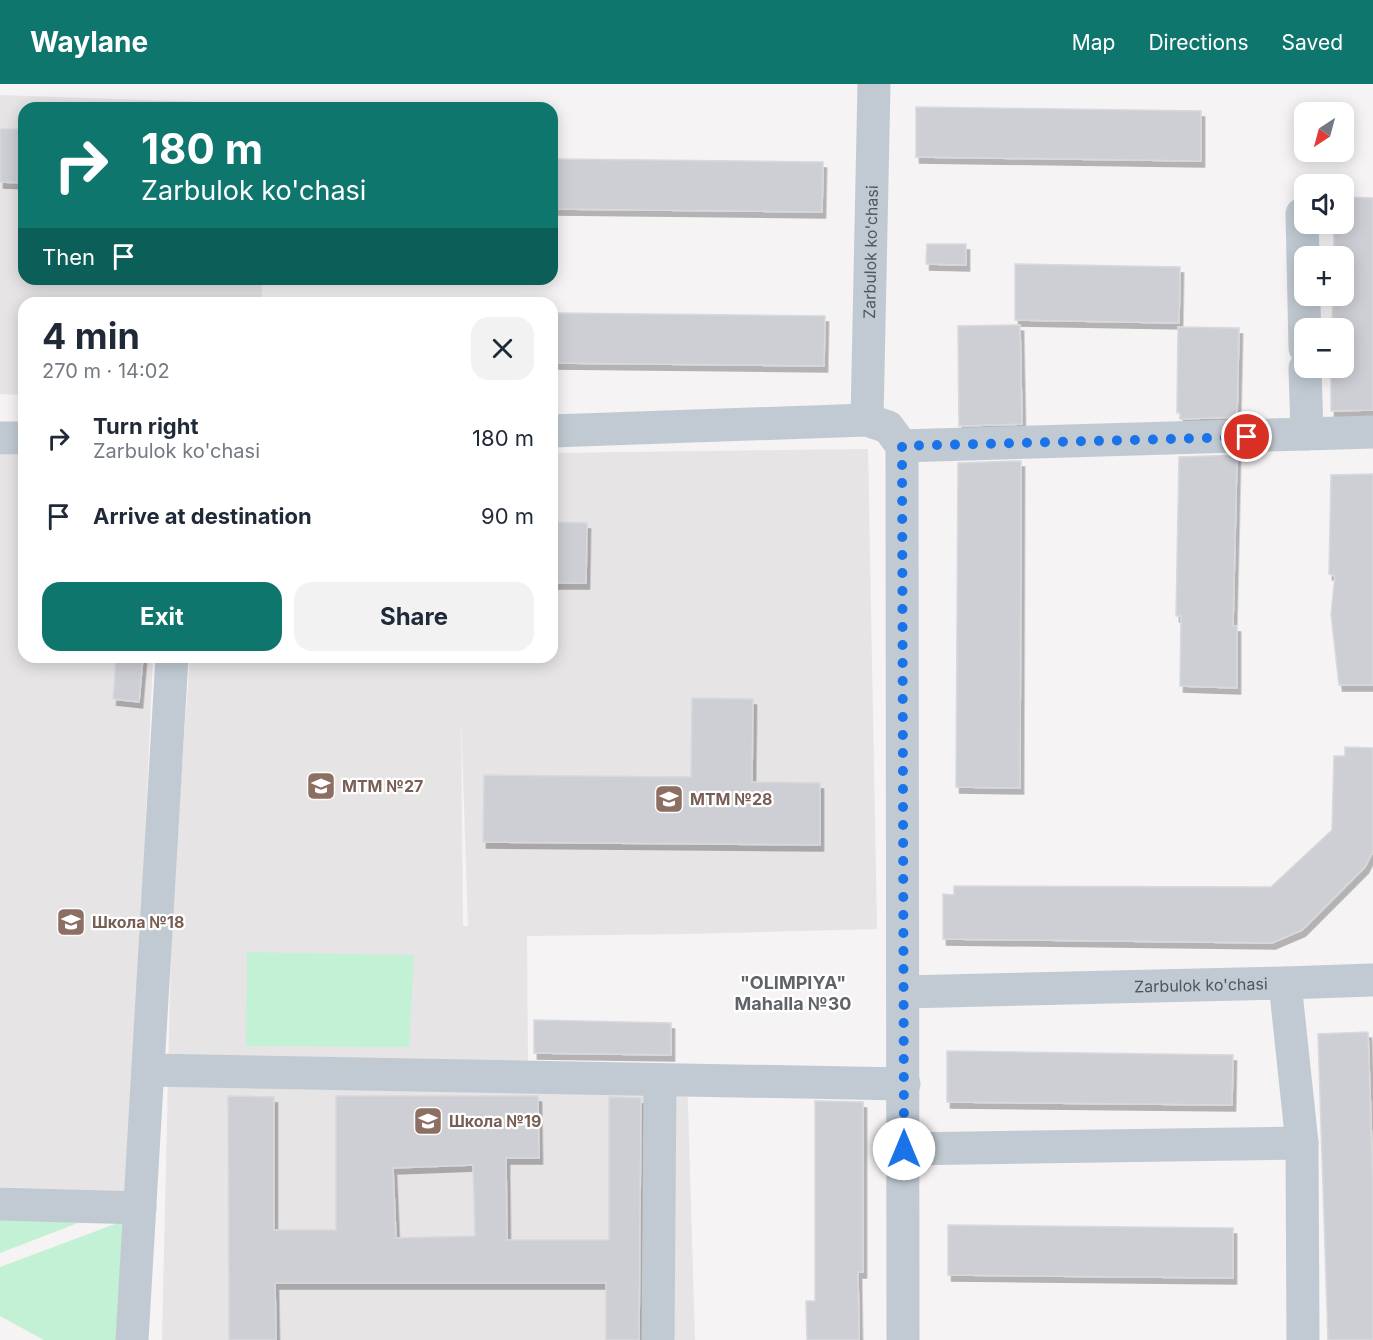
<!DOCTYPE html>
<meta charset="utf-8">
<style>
:root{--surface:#fff;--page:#f2f2f3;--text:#1f2937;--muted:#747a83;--accent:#0f766e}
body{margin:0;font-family:Inter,sans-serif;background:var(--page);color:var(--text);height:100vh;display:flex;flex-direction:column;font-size:22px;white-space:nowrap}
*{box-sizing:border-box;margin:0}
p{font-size:20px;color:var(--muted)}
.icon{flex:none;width:33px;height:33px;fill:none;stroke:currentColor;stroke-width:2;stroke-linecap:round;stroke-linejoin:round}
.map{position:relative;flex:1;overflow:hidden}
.side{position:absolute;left:18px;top:213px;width:540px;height:366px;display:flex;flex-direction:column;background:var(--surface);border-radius:18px;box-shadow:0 3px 15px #0003}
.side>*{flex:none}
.banner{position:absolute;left:18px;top:18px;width:540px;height:183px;border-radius:18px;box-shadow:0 3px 15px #0003;background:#0f766e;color:#fff;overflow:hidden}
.needle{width:39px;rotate:216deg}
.fabs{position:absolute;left:1294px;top:18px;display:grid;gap:12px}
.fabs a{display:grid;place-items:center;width:60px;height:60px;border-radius:12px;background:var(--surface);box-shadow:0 3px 15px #0003;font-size:30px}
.pin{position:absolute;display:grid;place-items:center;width:51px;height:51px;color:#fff;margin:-26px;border:3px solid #fff;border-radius:50%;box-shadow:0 2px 6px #0007}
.me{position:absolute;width:66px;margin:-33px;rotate:0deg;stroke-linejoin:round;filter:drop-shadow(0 0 4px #0008)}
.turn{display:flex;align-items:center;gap:21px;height:126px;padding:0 24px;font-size:27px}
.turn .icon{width:78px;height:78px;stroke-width:2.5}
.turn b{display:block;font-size:42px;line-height:51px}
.then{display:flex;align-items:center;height:57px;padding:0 24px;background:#0003;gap:12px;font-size:22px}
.round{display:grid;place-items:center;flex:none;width:63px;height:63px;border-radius:18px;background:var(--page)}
.head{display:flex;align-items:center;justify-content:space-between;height:102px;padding:0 24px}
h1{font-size:36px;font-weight:700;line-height:45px}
.action{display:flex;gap:12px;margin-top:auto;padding:12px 24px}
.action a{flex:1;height:69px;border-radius:18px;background:var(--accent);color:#fff;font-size:24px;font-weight:700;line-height:69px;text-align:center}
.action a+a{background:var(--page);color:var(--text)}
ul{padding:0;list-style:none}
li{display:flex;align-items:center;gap:18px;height:78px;padding:0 24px}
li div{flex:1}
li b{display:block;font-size:22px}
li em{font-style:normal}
header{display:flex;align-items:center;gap:36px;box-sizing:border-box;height:84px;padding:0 30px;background:var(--accent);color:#fff}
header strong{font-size:28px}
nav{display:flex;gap:33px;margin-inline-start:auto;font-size:21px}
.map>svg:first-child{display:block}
.education{fill:#e6e4e5;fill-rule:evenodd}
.green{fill:#c3f1d5}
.building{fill:#cdcfd5;stroke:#d7d9de;stroke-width:1.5;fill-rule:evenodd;filter:url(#shadow)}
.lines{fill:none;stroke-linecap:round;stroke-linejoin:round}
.minor{stroke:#c1cad2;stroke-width:33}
.route{stroke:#1a73e8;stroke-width:10;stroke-dasharray:0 18}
.labels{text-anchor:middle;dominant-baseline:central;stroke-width:4.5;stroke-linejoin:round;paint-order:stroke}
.street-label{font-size:16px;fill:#4a5661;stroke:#fff}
.education-label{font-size:16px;font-weight:bold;fill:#785e54;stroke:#fff;text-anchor:start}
.neighbourhood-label{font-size:18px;font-weight:bold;fill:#5f6368;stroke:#fff}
</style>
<header>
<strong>Waylane</strong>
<nav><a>Map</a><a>Directions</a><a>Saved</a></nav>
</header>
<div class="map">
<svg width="1373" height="1256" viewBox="0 0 1373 1256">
<defs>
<filter id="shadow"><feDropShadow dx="3.5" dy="6" stdDeviation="0" flood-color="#0004"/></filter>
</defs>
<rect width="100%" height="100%" fill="#f5f3f3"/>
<path class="education" d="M 0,11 L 261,20 L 261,24 L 24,24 L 24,195 L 262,195 L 262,219 L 24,219 L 24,311 L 0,310 Z
M 868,365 L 877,845 L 686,850 L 527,852 L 528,989 L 687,989 L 695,1256 L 162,1256 L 172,819 L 190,573 L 552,573 L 552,369 ZM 461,630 L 468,842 L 463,842 Z
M 0,371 L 24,371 L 24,573 L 153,573 L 129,1108 L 0,1103 Z"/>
<path class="green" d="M 247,868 L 414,871 L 409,963 L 246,962 Z
M 0,1123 L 104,1129 L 0,1169 Z
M 123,1137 L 116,1256 L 44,1256 L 0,1232 L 0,1183 Z"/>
<path class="building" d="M 916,23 L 1201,27 L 1201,77 L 916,73 Z
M 0,45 L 24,45 L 24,99 L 0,98 Z
M 552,75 L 823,78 L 822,128 L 552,125 Z
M 1344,113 L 1373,114 L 1373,326 L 1331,327 L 1331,284 L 1344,284 L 1344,244 L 1332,244 L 1333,212 L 1344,212 L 1344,172 L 1334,172 L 1334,140 L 1344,140 Z
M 927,160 L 966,160 L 966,181 L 926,180 Z
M 1015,180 L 1180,183 L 1179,239 L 1015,236 Z
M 552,229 L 825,232 L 824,282 L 552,279 Z
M 1020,241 L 1022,340 L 959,342 L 958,242 Z
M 1178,243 L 1239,244 L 1237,333 L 1180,335 L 1180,329 L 1177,329 Z
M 1237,371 L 1233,542 L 1237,542 L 1237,604 L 1180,602 L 1181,532 L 1176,532 L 1179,373 Z
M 1021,377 L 1020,704 L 956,703 L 958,379 Z
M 1373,390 L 1373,601 L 1339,601 L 1331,530 L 1335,492 L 1329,490 L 1331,391 Z
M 552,438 L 587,439 L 586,499 L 552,499 Z
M 116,573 L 143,573 L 139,618 L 113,615 Z
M 692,614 L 753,615 L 752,698 L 820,699 L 820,761 L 483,758 L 484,691 L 691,693 Z
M 1345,663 L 1373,664 L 1373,767 L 1365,783 L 1302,846 L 1272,859 L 943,855 L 943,810 L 954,811 L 954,802 L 1271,803 L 1332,746 L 1334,672 L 1345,672 Z
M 534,936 L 671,939 L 671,971 L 534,969 Z
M 1368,948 L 1373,1098 L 1373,1256 L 1328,1256 L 1318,950 Z
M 947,967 L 1233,971 L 1232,1021 L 947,1018 Z
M 228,1012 L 274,1013 L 274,1146 L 336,1146 L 336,1012 L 538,1012 L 539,1074 L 506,1074 L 507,1156 L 609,1156 L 609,1013 L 641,1014 L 639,1256 L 606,1256 L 606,1199 L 275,1199 L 276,1256 L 229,1256 ZM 473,1081 L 475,1152 L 396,1154 L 393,1084 Z
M 815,1017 L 863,1018 L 863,1188 L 858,1188 L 859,1256 L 807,1256 L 806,1217 L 815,1217 Z
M 948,1141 L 1233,1144 L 1233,1194 L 948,1191 Z"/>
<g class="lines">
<g class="minor">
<path d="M 1302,130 L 1305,264"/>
<path d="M 1305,284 L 1307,350"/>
<path id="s1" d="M 867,336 L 874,0"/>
<path d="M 552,347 L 867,336 L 888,343 L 902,362 L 903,1256"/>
<path d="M 0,354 L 24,354"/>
<path d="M 902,362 L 1373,348"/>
<path d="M 1285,899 L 1373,896"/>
<path id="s2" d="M 903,908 L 1285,899 L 1302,1059 L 1303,1256"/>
<path d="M 148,986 L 904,1000"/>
<path d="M 904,1065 L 1302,1059"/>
<path d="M 0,1120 L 140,1124"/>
<path d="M 132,1256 L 172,573"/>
<path d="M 658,1256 L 660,996"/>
</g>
</g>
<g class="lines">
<path class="route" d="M 904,1065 L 902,362 L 1247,353"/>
</g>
<defs>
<g id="school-square" transform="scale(1.5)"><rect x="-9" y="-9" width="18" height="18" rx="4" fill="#8d6e63" stroke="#fff"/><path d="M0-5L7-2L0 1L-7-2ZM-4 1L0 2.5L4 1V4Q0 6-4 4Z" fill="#fff"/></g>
</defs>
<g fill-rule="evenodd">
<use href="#school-square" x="321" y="702"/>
<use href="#school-square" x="669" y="715"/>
<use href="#school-square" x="71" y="838"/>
<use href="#school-square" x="428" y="1037"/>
</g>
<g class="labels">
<g class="street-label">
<text stroke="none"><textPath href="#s1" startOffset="168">Zarbulok ko'chasi</textPath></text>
<text stroke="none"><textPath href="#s2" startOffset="298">Zarbulok ko'chasi</textPath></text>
</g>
<g class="education-label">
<text x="342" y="702">MTM №27</text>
<text x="690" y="715">MTM №28</text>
<text x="92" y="838">Школа №18</text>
<text x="449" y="1037">Школа №19</text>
</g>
<g class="neighbourhood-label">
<text x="793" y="898">"OLIMPIYA"<tspan x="793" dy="21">Mahalla №30</tspan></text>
</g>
</g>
</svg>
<div class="fabs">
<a><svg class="needle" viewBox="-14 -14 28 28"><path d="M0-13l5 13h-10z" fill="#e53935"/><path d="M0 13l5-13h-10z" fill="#747a83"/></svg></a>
<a><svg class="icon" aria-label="sound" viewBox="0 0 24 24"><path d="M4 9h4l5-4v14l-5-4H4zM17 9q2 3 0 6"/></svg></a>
<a>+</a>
<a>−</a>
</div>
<div class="pin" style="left:1247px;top:353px;background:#d93025"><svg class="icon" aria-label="arrive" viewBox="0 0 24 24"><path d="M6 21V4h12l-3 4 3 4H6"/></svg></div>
<svg class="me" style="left:904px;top:1065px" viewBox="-20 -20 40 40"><circle r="19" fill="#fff"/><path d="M0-13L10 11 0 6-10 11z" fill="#1a73e8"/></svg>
<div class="banner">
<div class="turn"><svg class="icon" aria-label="right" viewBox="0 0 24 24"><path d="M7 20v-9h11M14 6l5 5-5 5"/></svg><div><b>180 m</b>Zarbulok ko'chasi</div></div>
<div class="then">Then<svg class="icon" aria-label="arrive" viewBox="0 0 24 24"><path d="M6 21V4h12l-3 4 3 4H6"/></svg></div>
</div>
<section class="side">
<div class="head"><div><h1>4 min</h1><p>270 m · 14:02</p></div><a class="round"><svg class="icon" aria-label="close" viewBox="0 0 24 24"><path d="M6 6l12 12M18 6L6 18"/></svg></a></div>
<ul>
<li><svg class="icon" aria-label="right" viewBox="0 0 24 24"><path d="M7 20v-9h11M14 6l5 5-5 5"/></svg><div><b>Turn right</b><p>Zarbulok ko'chasi</p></div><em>180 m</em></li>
<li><svg class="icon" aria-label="arrive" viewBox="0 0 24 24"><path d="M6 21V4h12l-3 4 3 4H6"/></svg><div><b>Arrive at destination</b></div><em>90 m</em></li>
</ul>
<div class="action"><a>Exit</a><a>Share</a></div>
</section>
</div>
